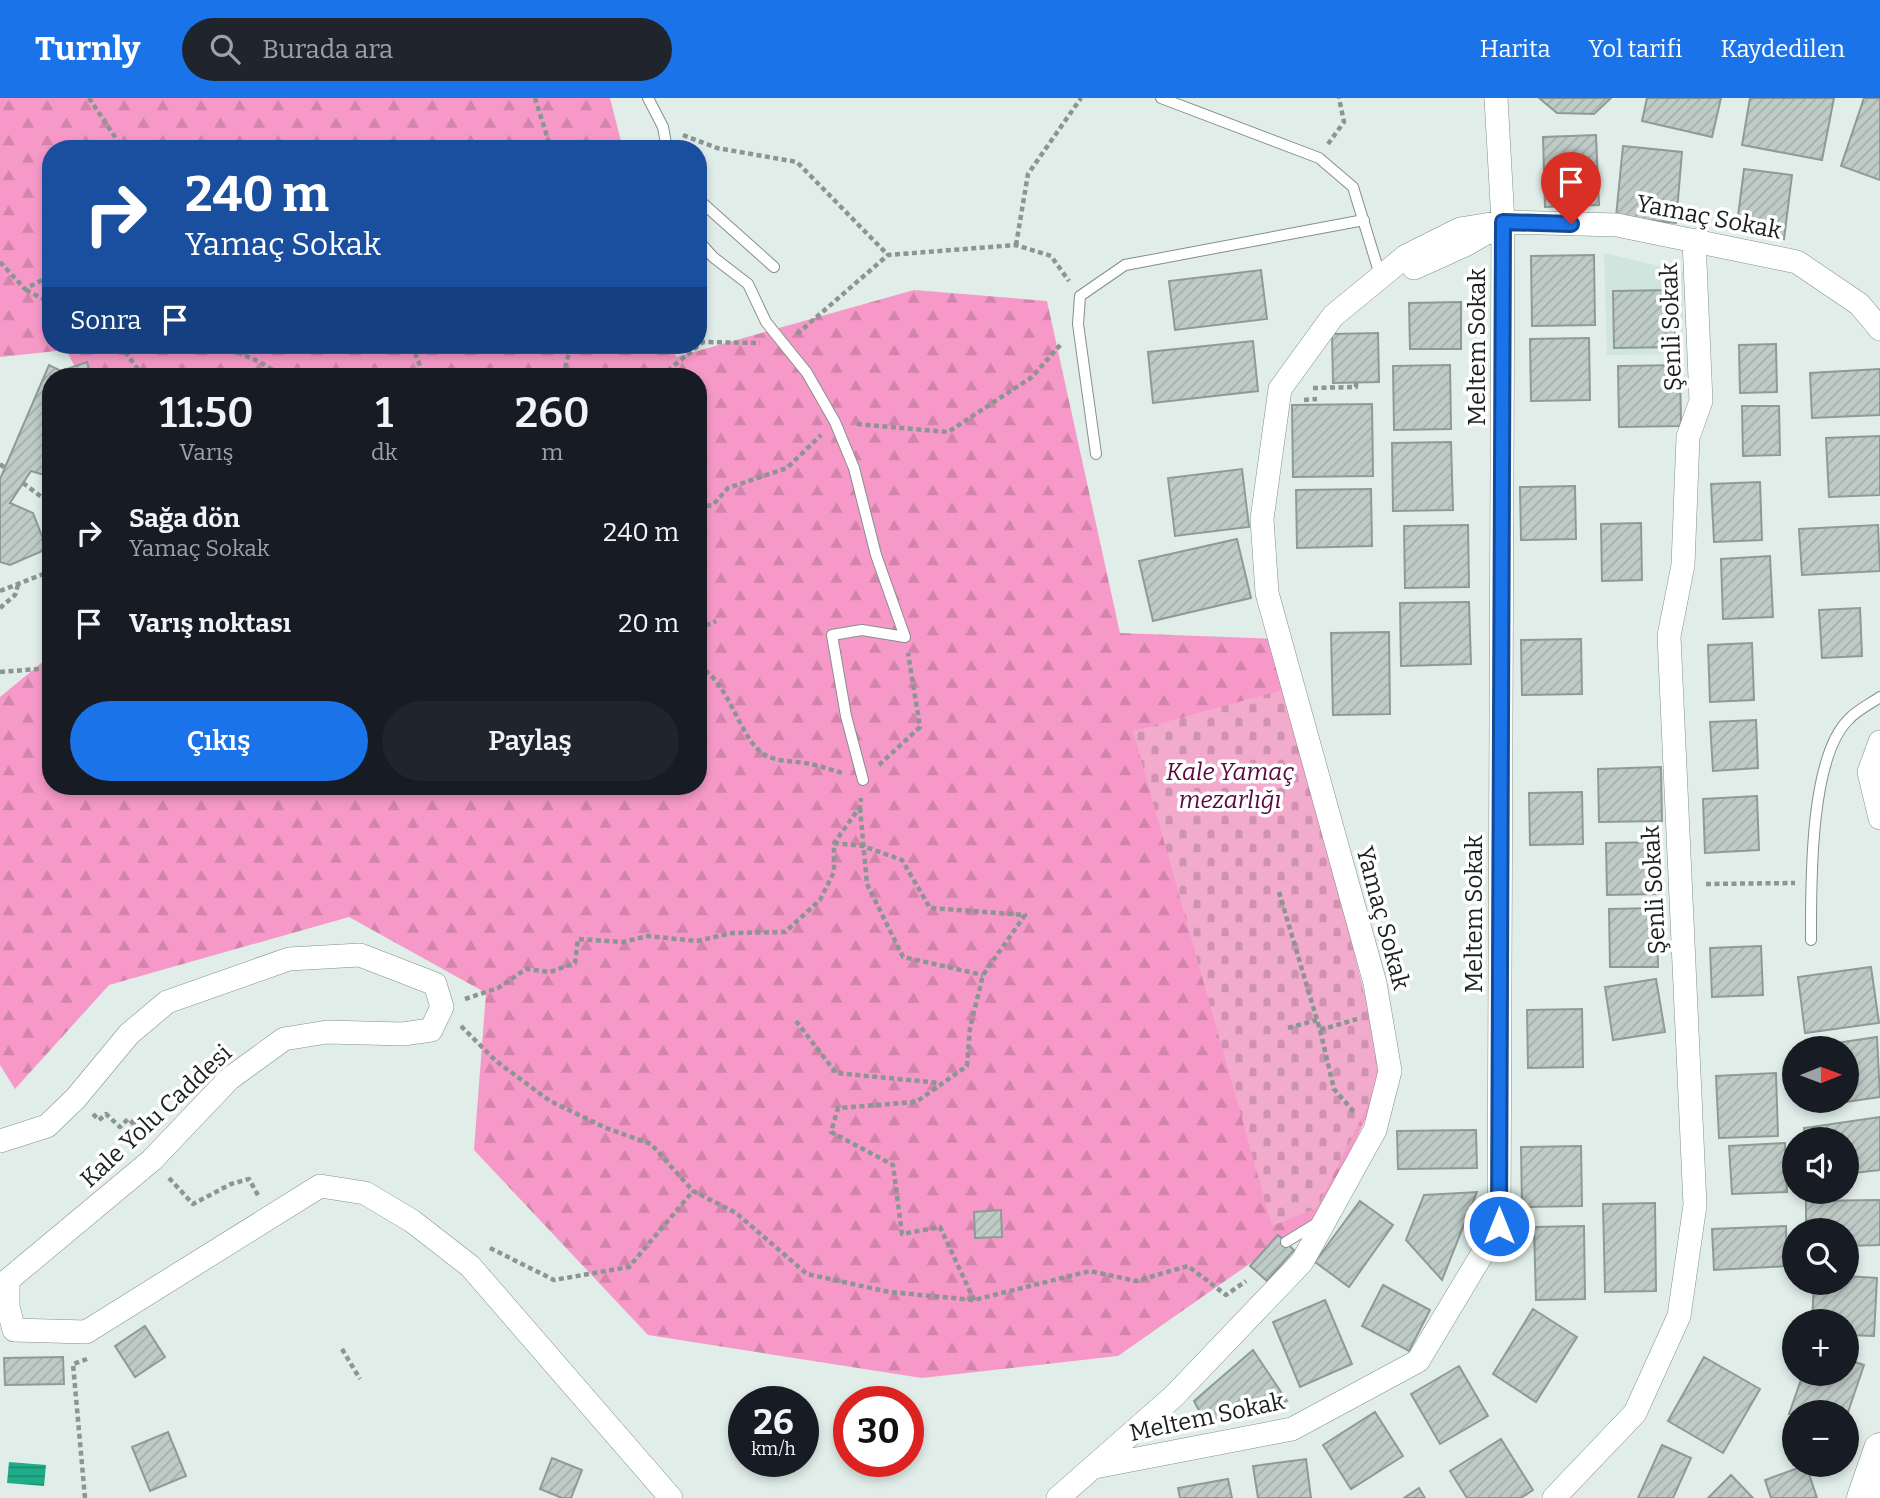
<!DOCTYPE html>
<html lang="tr">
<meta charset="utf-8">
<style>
:root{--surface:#171b24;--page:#20242c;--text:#f1f3f6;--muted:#9ea1a6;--accent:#1a73e8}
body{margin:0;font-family:Bitter,serif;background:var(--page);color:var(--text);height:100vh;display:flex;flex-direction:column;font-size:26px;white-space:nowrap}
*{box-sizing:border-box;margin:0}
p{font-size:23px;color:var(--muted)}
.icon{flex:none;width:38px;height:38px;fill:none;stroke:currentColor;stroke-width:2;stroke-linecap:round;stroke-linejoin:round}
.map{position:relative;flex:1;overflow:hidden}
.side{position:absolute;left:42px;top:270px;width:665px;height:427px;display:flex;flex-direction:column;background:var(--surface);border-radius:28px;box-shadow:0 4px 10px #0003}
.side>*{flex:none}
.guide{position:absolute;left:42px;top:42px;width:665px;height:214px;border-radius:28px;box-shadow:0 4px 10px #0003;background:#1a4fa0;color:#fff;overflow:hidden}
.needle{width:46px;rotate:89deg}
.buttons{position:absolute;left:1782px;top:938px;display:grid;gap:14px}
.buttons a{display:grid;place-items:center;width:77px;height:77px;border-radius:50%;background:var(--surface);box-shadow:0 4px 10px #0003;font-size:35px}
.speed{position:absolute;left:728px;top:1288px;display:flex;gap:14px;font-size:35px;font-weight:700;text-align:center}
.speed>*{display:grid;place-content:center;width:91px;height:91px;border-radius:50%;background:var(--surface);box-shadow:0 4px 10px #0003;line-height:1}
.speed small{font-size:18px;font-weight:400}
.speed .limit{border:10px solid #d22;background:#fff;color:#111}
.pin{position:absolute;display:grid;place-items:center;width:60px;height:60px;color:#fff;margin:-72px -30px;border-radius:50% 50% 50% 0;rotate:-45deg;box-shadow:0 0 7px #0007}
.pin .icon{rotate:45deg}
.me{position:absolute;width:77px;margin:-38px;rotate:0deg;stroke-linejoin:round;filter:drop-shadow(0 0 5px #0008)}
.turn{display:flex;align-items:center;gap:24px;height:147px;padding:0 28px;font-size:32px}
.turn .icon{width:91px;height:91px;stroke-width:2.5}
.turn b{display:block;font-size:49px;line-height:60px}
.then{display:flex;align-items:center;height:66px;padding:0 28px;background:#0003;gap:14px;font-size:26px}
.eta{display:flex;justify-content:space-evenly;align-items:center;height:119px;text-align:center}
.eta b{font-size:42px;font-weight:600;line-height:49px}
.primary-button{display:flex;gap:14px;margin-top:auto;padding:14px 28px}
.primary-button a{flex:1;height:80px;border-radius:42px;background:var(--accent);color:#fff;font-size:28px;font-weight:600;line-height:80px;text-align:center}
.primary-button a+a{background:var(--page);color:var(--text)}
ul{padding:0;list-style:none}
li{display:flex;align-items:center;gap:21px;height:91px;padding:0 28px}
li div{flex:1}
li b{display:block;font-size:26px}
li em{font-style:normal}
header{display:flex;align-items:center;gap:42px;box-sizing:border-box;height:98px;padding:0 35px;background:var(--accent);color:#fff}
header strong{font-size:33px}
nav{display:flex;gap:38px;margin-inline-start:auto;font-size:24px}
.search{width:490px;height:63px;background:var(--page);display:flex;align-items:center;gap:18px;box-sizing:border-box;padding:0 24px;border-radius:38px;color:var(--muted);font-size:26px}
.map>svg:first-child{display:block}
.built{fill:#cfe5dd}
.forest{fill:url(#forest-firs)}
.cemetery{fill:url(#cemetery-stones)}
.water{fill:url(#water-rules)}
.building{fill:url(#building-hatch);stroke:#8e9a95;stroke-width:2}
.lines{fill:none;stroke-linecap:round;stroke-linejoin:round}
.lane-casing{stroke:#84908b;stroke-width:12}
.street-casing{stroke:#84908b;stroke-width:24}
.secondary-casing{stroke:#84908b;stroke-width:33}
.path{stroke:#8b9591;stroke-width:4.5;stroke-dasharray:5 3.5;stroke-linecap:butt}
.lane{stroke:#fff;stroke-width:10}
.street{stroke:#fff;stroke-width:23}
.secondary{stroke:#fff;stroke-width:32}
.route-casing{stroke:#114b97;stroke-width:18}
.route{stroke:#1a73e8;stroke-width:12}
.labels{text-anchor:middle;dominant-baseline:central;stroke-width:7;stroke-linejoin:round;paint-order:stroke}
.street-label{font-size:24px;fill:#1b201e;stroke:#fff}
.park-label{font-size:24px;font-style:italic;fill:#5b083c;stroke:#fff}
</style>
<header>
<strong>Turnly</strong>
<div class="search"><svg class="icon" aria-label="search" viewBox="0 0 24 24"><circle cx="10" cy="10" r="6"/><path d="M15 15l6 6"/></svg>Burada ara</div>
<nav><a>Harita</a><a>Yol tarifi</a><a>Kaydedilen</a></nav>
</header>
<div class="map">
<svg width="1880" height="1400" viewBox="0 0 1880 1400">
<defs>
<pattern id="forest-firs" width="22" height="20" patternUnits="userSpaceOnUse" patternTransform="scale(1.75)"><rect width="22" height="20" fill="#f699c8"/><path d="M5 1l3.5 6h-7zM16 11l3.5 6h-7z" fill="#d284ab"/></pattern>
<pattern id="cemetery-stones" width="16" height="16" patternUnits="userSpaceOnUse" patternTransform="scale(1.75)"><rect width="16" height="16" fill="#f2aacd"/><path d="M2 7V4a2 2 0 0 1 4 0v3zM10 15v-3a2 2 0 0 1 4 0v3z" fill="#cf92b0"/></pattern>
<pattern id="water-rules" width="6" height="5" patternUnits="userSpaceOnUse" patternTransform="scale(1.75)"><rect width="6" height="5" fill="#1eac89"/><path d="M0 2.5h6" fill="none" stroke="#1a8c6f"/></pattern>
<pattern id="building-hatch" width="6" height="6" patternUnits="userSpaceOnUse" patternTransform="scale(1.75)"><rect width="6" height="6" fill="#bfcbc7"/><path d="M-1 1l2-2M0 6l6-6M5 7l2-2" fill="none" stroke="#a4aeaa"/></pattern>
</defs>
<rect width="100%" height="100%" fill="#e0ede8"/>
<path class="built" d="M 1604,155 L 1683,174 L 1683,256 L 1607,257 Z"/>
<path class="forest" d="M 0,0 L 610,0 L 623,51 L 51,51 L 51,247 L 672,247 L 676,259 L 914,192 L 1047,203 L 1120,535 L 1276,541 L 1385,979 L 1322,1115 L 1118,1258 L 922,1280 L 648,1237 L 474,1052 L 486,895 L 349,819 L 109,887 L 15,991 L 0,967 L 0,599 L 51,557 L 51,688 L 698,688 L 698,278 L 80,278 L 66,252 L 0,259 Z"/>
<path class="cemetery" d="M 1286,591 L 1384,975 L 1317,1110 L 1272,1128 L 1133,633 Z"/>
<path class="water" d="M 9,1364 L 46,1367 L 44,1388 L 7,1385 Z"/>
<path class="building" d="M 1539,0 L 1611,0 L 1594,16 L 1557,15 Z
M 1647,0 L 1721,0 L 1712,39 L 1642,23 Z
M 1750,0 L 1834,0 L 1822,62 L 1742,47 Z
M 1864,0 L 1880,0 L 1880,82 L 1841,68 Z
M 1596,37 L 1599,107 L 1545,109 L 1543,39 Z
M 1623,48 L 1682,54 L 1676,125 L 1616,119 Z
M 1744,71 L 1792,77 L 1784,141 L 1736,134 Z
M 1594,157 L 1595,227 L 1532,228 L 1531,158 Z
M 1261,172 L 1267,221 L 1175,232 L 1169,183 Z
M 1674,192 L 1675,249 L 1614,250 L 1613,193 Z
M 1461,204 L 1461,251 L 1410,251 L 1409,205 Z
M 1378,235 L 1379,284 L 1333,285 L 1332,236 Z
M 1589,240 L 1590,302 L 1531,303 L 1530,241 Z
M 1253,243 L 1258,293 L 1153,305 L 1148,254 Z
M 1776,246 L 1777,294 L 1740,295 L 1739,247 Z
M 87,264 L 91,278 L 51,278 L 51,379 L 31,373 L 10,405 L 33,415 L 47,451 L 10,467 L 0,464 L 0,381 L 49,267 L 61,273 Z
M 1450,267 L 1451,331 L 1394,332 L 1393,268 Z
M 1680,267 L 1681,328 L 1619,329 L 1618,268 Z
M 1880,271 L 1880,317 L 1812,320 L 1810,275 Z
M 1372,306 L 1373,378 L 1293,379 L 1292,307 Z
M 1742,308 L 1779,308 L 1780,357 L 1743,358 Z
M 1880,338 L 1880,397 L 1829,399 L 1826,340 Z
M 1451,344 L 1453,412 L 1393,413 L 1392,345 Z
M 1242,371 L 1249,429 L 1175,438 L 1168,380 Z
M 1760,384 L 1762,442 L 1714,444 L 1711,386 Z
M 1575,388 L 1576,441 L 1521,442 L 1520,389 Z
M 1371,391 L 1372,448 L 1297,450 L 1296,392 Z
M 1641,425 L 1642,482 L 1602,483 L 1601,426 Z
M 1468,427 L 1469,489 L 1405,490 L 1404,428 Z
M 1878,427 L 1880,473 L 1802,477 L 1799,431 Z
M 1237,441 L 1251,500 L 1153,523 L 1139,463 Z
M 1770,458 L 1773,519 L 1723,521 L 1721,461 Z
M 1469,504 L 1471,566 L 1401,568 L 1400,505 Z
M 1860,510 L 1862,558 L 1822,560 L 1819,512 Z
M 1389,534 L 1390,616 L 1333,617 L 1331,535 Z
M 1581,541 L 1582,596 L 1522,597 L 1521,542 Z
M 1752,545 L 1754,602 L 1710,604 L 1708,547 Z
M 1756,622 L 1758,670 L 1713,673 L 1710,624 Z
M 1661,669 L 1662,723 L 1599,724 L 1598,671 Z
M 1582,694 L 1583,746 L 1530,747 L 1529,695 Z
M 1757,698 L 1759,752 L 1705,755 L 1703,701 Z
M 1659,744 L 1660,796 L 1607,797 L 1606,745 Z
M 1657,810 L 1658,869 L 1610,869 L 1609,811 Z
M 1761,848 L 1763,897 L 1712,899 L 1710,850 Z
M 1871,869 L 1879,925 L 1805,935 L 1798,879 Z
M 1656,881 L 1665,934 L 1613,942 L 1605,889 Z
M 1582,911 L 1583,969 L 1528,970 L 1527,912 Z
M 1877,939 L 1880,999 L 1811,1009 L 1810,1003 L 1846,1003 L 1846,950 L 1803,950 Z
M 1776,975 L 1778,1038 L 1719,1040 L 1716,978 Z
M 1880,1019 L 1880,1072 L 1846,1076 L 1846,1041 L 1805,1041 L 1804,1030 Z
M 1476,1032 L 1477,1070 L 1398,1071 L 1397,1033 Z
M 1785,1045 L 1787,1094 L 1732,1096 L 1729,1048 Z
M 1581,1048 L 1582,1108 L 1522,1109 L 1521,1049 Z
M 1477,1094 L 1442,1182 L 1406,1142 L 1424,1097 Z
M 1880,1102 L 1880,1147 L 1846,1148 L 1846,1132 L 1806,1132 L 1806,1103 Z
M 1360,1103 L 1393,1127 L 1349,1189 L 1315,1164 Z
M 1655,1105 L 1656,1193 L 1605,1194 L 1603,1106 Z
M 1001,1112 L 1002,1139 L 975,1140 L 974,1114 Z
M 1584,1128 L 1585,1201 L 1536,1202 L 1534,1129 Z
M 1786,1128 L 1787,1168 L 1714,1172 L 1712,1131 Z
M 1278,1137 L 1294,1152 L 1267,1183 L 1250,1168 Z
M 1846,1178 L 1877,1180 L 1874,1238 L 1846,1237 L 1846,1223 L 1812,1223 L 1814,1185 L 1846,1185 Z
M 1383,1187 L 1430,1212 L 1409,1253 L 1362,1228 Z
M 1325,1202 L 1352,1266 L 1300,1289 L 1273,1224 Z
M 1533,1211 L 1577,1239 L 1536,1304 L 1493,1276 Z
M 145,1228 L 165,1259 L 135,1279 L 115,1248 Z
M 1253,1252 L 1287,1303 L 1206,1326 L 1194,1303 Z
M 63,1259 L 64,1286 L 5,1287 L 4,1260 Z
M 1704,1259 L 1760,1291 L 1723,1355 L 1668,1323 Z
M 1846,1261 L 1864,1267 L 1846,1320 L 1846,1314 L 1789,1316 L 1803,1276 L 1846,1276 Z
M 1459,1268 L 1488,1318 L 1440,1346 L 1411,1296 Z
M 1375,1314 L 1403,1358 L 1351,1391 L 1323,1347 Z
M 168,1334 L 186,1378 L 150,1393 L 132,1349 Z
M 1501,1341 L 1533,1392 L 1521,1400 L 1467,1400 L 1450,1373 Z
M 1662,1347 L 1691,1360 L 1673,1400 L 1638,1400 Z
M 552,1360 L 582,1372 L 571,1400 L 562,1400 L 540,1391 Z
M 1306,1361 L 1311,1400 L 1258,1400 L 1253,1368 Z
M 1806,1367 L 1817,1400 L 1771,1400 L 1765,1382 Z
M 1731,1377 L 1753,1400 L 1708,1400 Z
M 1228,1381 L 1232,1400 L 1180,1400 L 1178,1390 Z
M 1419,1390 L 1425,1400 L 1404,1400 Z"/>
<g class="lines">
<g class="lane-casing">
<path id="lane" d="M 648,0 L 663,29 L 667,51
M 1161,0 L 1319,60 L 1353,89 L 1380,177
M 698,101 L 774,169
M 698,142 L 713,159 L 748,186 L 766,224 L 807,275 L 835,324 L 854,370 L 876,457 L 905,539 L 862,532 L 832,537 L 846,618 L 863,682
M 1096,356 L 1078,226 L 1080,198 L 1125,167 L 1364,122
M 1811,842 C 1811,788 1809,659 1849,621 C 1857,612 1870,606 1880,599
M 1286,1144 L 1317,1125"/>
</g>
<g class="street-casing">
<path id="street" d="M 1414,170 L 1465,147 L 1493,131
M 1880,644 L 1869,674 L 1880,720
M 0,1043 L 47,1028 L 76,1000 L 129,936 L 167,904 L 289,861 L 360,857 L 435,886 L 442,909 L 431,932 L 403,936 L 327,934 L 284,941 L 229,981 L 152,1062 L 8,1182 L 8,1209 L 14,1232 L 86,1234 L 320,1088 L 365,1095 L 412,1123 L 470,1168 L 671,1400
M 1095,1369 L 1292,1331 L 1418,1263 L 1499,1128 L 1503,124 L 1496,0
M 1058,1400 L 1174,1298 L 1302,1164 L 1375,1032 L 1390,973 L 1375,885 L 1267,495 L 1262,421 L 1280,291 L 1333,218 L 1406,158 L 1460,131 L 1503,124 L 1617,127 L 1797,164 L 1859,206 L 1880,231
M 1554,1400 L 1635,1315 L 1679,1218 L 1695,1107 L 1669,538 L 1683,467 L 1688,339 L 1701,303 L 1694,142"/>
</g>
<g class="secondary-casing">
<path id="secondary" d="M 1863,1400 L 1880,1351"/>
</g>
<path class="path" d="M 89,0 L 123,51
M 535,0 L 551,51
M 683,37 L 717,50 L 797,64 L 888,157
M 1328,46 L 1344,24 L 1339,0
M 1016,147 L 1028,76 L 1081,0
M 0,164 L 25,191 L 44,181 L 51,183
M 26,192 L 51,205
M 797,236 L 888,157 L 1016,147 L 1051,158 L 1069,183
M 120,247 L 143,278
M 222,247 C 242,258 263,262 280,278
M 412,247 L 424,278
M 563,278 L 571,247
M 661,278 L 703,244 L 760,245
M 1313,290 L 1356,289 L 1356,285
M 1304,302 L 1317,301
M 857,326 L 948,334 L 1032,279 L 1061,246
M 0,366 L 5,370
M 23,385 L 51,406
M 698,409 L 713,407 L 728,390 L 787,370 L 821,337
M 0,493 L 51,473
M 0,510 L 15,497 L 18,487
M 698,531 L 716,523
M 698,568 C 731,584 739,644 767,658 C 779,664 798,663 810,666 C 821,668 832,672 842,675
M 0,574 L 51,570
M 879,667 L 920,629 L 908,555
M 860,710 L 867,786 L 903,859 L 983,877
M 834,745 L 863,748 L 902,762 L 930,810 L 1025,817 L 983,877 L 970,930 L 967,968 L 916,1004 L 838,1010 L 831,1034 L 893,1067 L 902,1136 L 940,1129 L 974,1202
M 1706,786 L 1795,785
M 1279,794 L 1320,932 L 1334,991 L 1355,1015
M 465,901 L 498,890 L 526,871 L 550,874 L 575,865 L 578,841 L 623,844 L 648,838 L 697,843 L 732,835 L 785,834 L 820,802 L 834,774 L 834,745 L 860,709 L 861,700
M 796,923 L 836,975 L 940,985
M 461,928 L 496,963 L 550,1003 L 606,1030 L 651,1046 L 693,1093 L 736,1115 L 807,1176 L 889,1194 L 974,1202 L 1090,1173 L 1136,1183 L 1188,1168 L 1226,1197 L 1246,1183
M 1288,930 L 1317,922
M 1320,932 L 1357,921
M 93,1016 L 99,1022 L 106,1016 L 120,1029 L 128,1021 L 134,1026 L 130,1030 L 137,1041
M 169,1080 L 193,1106 L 231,1086 L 249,1081 L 259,1099
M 490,1150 L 554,1182 L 629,1169 L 693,1093
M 342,1251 L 360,1281
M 85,1400 L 73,1266 L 87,1261"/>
<use href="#lane" class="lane"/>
<use href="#street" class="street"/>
<use href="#secondary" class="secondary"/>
</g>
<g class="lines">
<g class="route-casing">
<path id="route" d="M 1499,1128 L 1503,124 L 1571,126"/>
</g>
<use href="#route" class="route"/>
</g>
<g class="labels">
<g class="street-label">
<text transform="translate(1709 119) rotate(11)">Yamaç Sokak</text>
<text transform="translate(1671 229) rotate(-92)">Şenli Sokak</text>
<text transform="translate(1477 249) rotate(-90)">Meltem Sokak</text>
<text transform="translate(1654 792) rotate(-93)">Şenli Sokak</text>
<text transform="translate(1474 816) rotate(-90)">Meltem Sokak</text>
<text transform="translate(1383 820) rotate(75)">Yamaç Sokak</text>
<text transform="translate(156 1018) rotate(-43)">Kale Yolu Caddesi</text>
<text transform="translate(1207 1319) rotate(-12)">Meltem Sokak</text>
</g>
<g class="park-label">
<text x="1230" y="674">Kale Yamaç<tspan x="1230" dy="28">mezarlığı</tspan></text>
</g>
</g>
</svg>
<div class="buttons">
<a><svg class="needle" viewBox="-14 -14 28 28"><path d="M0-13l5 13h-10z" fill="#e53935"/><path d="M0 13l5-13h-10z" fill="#9ea1a6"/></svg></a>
<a><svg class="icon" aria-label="sound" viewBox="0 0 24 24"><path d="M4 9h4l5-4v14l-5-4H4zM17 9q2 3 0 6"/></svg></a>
<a><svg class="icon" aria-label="search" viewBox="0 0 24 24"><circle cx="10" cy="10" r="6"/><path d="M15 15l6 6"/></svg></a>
<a>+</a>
<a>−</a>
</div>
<div class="speed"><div>26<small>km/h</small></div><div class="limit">30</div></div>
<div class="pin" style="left:1571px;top:126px;background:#d93025"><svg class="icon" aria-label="arrive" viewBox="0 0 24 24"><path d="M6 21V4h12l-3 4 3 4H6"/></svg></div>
<svg class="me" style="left:1499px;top:1128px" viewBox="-20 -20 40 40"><circle r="17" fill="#1a73e8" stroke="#fff" stroke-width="3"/><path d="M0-11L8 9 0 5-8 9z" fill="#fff"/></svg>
<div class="guide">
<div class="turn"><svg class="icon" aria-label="right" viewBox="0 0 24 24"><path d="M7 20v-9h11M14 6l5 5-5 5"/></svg><div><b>240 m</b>Yamaç Sokak</div></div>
<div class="then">Sonra<svg class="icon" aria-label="arrive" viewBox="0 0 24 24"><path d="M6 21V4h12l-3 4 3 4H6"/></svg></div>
</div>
<section class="side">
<div class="eta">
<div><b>11:50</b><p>Varış</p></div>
<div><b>1</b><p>dk</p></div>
<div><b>260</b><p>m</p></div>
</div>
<ul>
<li><svg class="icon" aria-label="right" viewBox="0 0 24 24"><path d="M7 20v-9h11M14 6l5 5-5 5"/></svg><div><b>Sağa dön</b><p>Yamaç Sokak</p></div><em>240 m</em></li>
<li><svg class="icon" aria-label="arrive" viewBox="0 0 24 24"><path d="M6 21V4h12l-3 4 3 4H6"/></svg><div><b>Varış noktası</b></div><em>20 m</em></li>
</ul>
<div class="primary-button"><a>Çıkış</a><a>Paylaş</a></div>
</section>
</div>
